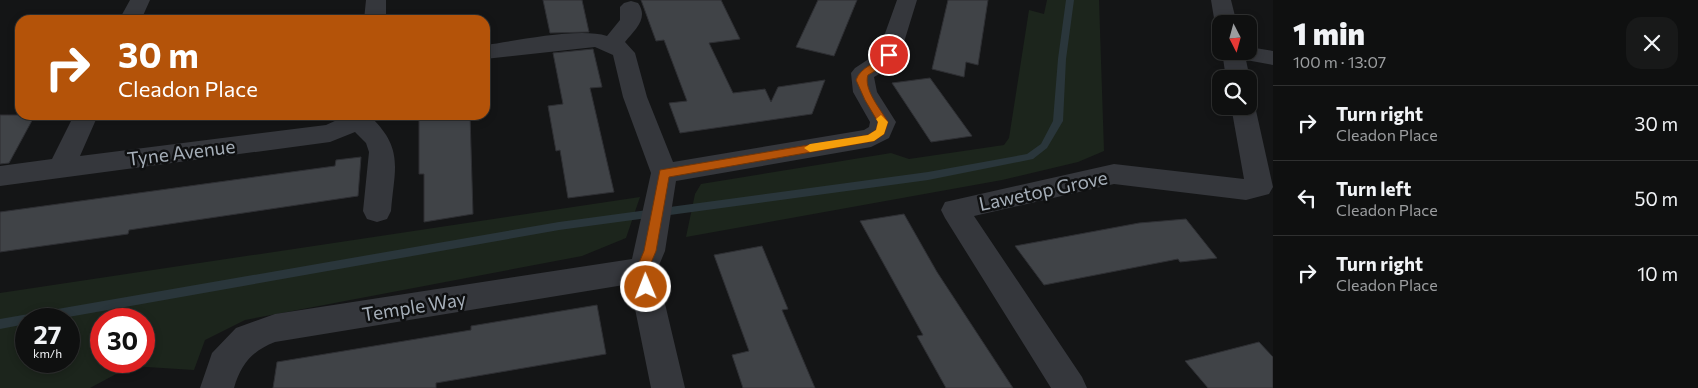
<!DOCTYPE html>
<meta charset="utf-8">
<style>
:root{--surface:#0f1010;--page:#181919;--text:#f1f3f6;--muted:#9b9d9f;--line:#2f3030}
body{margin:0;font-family:Commissioner,sans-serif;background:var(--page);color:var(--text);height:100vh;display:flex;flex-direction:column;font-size:19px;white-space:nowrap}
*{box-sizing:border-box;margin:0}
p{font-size:16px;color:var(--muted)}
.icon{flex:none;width:28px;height:28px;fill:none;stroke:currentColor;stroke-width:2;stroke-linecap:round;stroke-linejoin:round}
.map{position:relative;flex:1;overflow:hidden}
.sheet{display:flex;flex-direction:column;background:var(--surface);width:425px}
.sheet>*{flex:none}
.hud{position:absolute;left:15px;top:15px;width:475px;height:105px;border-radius:15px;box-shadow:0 2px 8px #0003,0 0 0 1px var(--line);background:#b45309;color:#fff;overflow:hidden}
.needle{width:32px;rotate:174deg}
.tools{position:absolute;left:1212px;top:15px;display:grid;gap:10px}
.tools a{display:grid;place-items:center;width:45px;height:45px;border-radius:10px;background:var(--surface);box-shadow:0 2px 8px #0003,0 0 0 1px var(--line);font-size:25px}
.speed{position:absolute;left:15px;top:308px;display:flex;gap:10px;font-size:25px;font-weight:700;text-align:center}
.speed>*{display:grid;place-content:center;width:65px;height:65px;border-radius:50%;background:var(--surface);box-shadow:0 2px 8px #0003,0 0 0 1px var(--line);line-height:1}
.speed small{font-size:12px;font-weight:400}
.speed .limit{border:8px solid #d22;background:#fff;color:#111}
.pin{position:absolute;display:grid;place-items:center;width:42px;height:42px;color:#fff;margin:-21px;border:2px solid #fff;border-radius:50%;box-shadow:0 1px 5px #0007}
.me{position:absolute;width:55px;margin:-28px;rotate:359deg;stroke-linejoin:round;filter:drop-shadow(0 0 4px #0008)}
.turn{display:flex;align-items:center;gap:18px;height:105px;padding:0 20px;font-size:22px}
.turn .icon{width:65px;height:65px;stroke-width:2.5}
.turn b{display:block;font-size:35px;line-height:42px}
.round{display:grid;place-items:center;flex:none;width:52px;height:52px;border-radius:15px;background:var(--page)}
.summary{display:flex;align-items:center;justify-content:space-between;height:85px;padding:0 20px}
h1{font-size:30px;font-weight:800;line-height:38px}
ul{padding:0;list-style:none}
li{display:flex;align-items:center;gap:15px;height:75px;padding:0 20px;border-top:1px solid var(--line)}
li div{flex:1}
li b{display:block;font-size:19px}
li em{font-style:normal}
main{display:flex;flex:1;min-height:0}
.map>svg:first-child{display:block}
.green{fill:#1c251c;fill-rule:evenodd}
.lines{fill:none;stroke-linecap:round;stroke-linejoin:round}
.stream{fill:#2a363b;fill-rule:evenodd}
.building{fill:#404347;stroke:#2e2f33}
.minor{fill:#35373c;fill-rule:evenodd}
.route{fill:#b45309;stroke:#753606}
.slow{fill:#f59e0b}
.labels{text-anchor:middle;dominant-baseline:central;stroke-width:5;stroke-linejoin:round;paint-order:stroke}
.street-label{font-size:19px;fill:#a5aeb8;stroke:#0f1011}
</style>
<main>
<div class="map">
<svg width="1273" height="388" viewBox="0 0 1273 388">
<rect width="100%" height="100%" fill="#141516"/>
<path class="green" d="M 1047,0 L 1099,0 L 1104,151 L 1078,162 L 1002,180 L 686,237 L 695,194 L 701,184 L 891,153 L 909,159 L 1004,145 L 1009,138 L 1029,10 L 1044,14 Z
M 640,197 L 626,238 L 582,256 L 245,320 L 205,340 L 194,370 L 131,366 L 90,388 L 0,388 L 0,293 ZM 26,319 L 69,319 L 69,361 L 26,361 ZM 101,319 L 144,319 L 144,361 L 101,361 Z"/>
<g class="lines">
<path class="stream" d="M 1066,0 L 1074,0 L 1066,59 L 1063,121 L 1047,148 L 1033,159 L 928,180 L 559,230 L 57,319 L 26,319 L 26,324 L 0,329 L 0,319 L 559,222 L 928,172 L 1027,154 L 1041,144 L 1053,121 L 1058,59 Z"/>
</g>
<path class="building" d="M 543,0 L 582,0 L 589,32 L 550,33 Z
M 641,0 L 721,0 L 740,39 L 709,43 L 733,93 L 765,89 L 771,102 L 778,87 L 825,80 L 812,114 L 680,133 L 669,103 L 687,101 L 664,40 L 656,41 Z
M 818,0 L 857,0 L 834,56 L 796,47 Z
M 948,0 L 988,0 L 978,65 L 966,62 L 964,77 L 932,69 Z
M 593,49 L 602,87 L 590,88 L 614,192 L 568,198 L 560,150 L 556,151 L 548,106 L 563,104 L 553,53 Z
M 930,78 L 972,136 L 931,142 L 892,83 Z
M 0,115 L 35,115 L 9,163 L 0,164 Z
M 419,115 L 470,115 L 473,214 L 424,222 L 424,174 L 419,174 Z
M 361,157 L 358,196 L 129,230 L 128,234 L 0,252 L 0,212 L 335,166 L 336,160 Z
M 904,214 L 937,272 L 1013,388 L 946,388 L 917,336 L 923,335 L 860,221 Z
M 1186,219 L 1217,258 L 1180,262 L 1178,259 L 1044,285 L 1015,246 L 1139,223 Z
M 762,246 L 788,309 L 782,310 L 815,388 L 743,388 L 732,355 L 749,351 L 714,255 Z
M 597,305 L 606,354 L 436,383 L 436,388 L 273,388 L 277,362 L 471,330 L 471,326 Z
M 1259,342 L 1273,357 L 1273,388 L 1208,388 L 1185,361 Z"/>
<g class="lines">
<path class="minor" d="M 130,0 L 150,0 L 141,20 L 119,20 Z
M 366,0 L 386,0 L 386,20 L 364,20 Z
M 897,0 L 917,0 L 900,55 L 891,67 L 874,77 L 877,92 L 896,122 L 889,138 L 871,147 L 676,181 L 665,251 L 657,270 L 685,388 L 651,388 L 630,284 L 275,342 C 252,351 241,364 234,388 L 200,388 L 212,353 L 236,328 L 275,314 L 632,259 L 651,173 L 623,97 L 613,55 L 595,47 L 485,59 L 485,45 C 517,41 578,27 607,36 L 620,20 L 620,7 L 624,3 L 631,1 L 638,3 C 649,18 635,30 625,42 L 635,53 L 647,97 L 673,162 L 864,130 L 869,127 L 870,122 L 853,92 L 851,73 L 855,68 L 878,53 Z
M 1211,0 L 1231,0 L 1237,24 L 1221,24 L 1221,29 L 1218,29 L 1215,24 Z
M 1249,47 L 1273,51 L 1273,65 L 1246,60 L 1250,79 L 1249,81 L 1249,79 L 1226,79 L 1222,51 L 1249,51 Z
M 1249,99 L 1255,106 L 1273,187 L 1269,194 L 1246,200 L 1114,184 L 974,216 L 1082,377 L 1087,388 L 1051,388 L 945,218 L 941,210 L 945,202 L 1114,164 L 1244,179 L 1231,106 L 1249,106 Z
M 74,115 L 98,115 L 80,156 L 326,125 L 348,115 L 376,115 L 374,120 C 404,151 394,171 391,211 L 387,219 L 377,222 L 367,219 L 363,211 L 369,152 L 366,143 L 355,132 L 330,142 L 0,186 L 0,166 L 52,159 Z"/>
</g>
<path class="route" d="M 886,53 L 894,55 L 887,64 L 868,75 C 863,89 881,110 888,122 L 884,134 L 874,141 L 669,177 L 656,251 L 648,270 L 652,287 L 650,290 L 641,290 L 636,270 L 644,251 L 660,170 L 868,135 L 876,130 L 878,122 L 865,100 L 856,80 C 861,66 877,64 886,53 Z"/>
<path class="slow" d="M 881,115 L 888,122 L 884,134 L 874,141 L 810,152 L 804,148 L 810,144 L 868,135 L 876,130 L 878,122 L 876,119 Z"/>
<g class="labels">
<g class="street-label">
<text transform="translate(181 152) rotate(-7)">Tyne Avenue</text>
<text transform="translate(1043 190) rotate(-12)">Lawetop Grove</text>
<text transform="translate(414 306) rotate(-9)">Temple Way</text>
</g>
</g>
</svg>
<div class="tools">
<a><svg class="needle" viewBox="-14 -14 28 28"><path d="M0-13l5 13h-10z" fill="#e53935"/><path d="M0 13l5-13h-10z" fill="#9b9d9f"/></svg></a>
<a><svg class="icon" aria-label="search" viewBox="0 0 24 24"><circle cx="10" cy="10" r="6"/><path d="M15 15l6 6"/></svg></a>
</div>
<div class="speed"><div>27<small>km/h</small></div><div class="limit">30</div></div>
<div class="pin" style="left:889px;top:55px;background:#d93025"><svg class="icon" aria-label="arrive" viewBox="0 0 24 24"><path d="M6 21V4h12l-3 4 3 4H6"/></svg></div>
<svg class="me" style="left:646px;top:287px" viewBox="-20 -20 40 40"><circle r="17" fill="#b45309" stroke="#fff" stroke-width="3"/><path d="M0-11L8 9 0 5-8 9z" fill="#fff"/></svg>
<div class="hud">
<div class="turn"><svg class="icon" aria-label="right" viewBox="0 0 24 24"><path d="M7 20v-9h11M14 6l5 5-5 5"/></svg><div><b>30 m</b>Cleadon Place</div></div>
</div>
</div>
<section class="sheet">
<div class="summary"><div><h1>1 min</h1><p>100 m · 13:07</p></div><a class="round"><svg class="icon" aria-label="close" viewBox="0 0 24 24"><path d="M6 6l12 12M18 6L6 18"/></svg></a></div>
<ul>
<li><svg class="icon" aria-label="right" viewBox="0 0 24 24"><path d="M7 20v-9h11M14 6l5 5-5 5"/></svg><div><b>Turn right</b><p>Cleadon Place</p></div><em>30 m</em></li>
<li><svg class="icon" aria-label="left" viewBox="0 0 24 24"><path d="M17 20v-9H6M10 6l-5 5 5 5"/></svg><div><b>Turn left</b><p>Cleadon Place</p></div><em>50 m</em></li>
<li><svg class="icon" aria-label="right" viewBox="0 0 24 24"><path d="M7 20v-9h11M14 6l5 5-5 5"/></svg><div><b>Turn right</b><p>Cleadon Place</p></div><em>10 m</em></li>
</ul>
</section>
</main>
